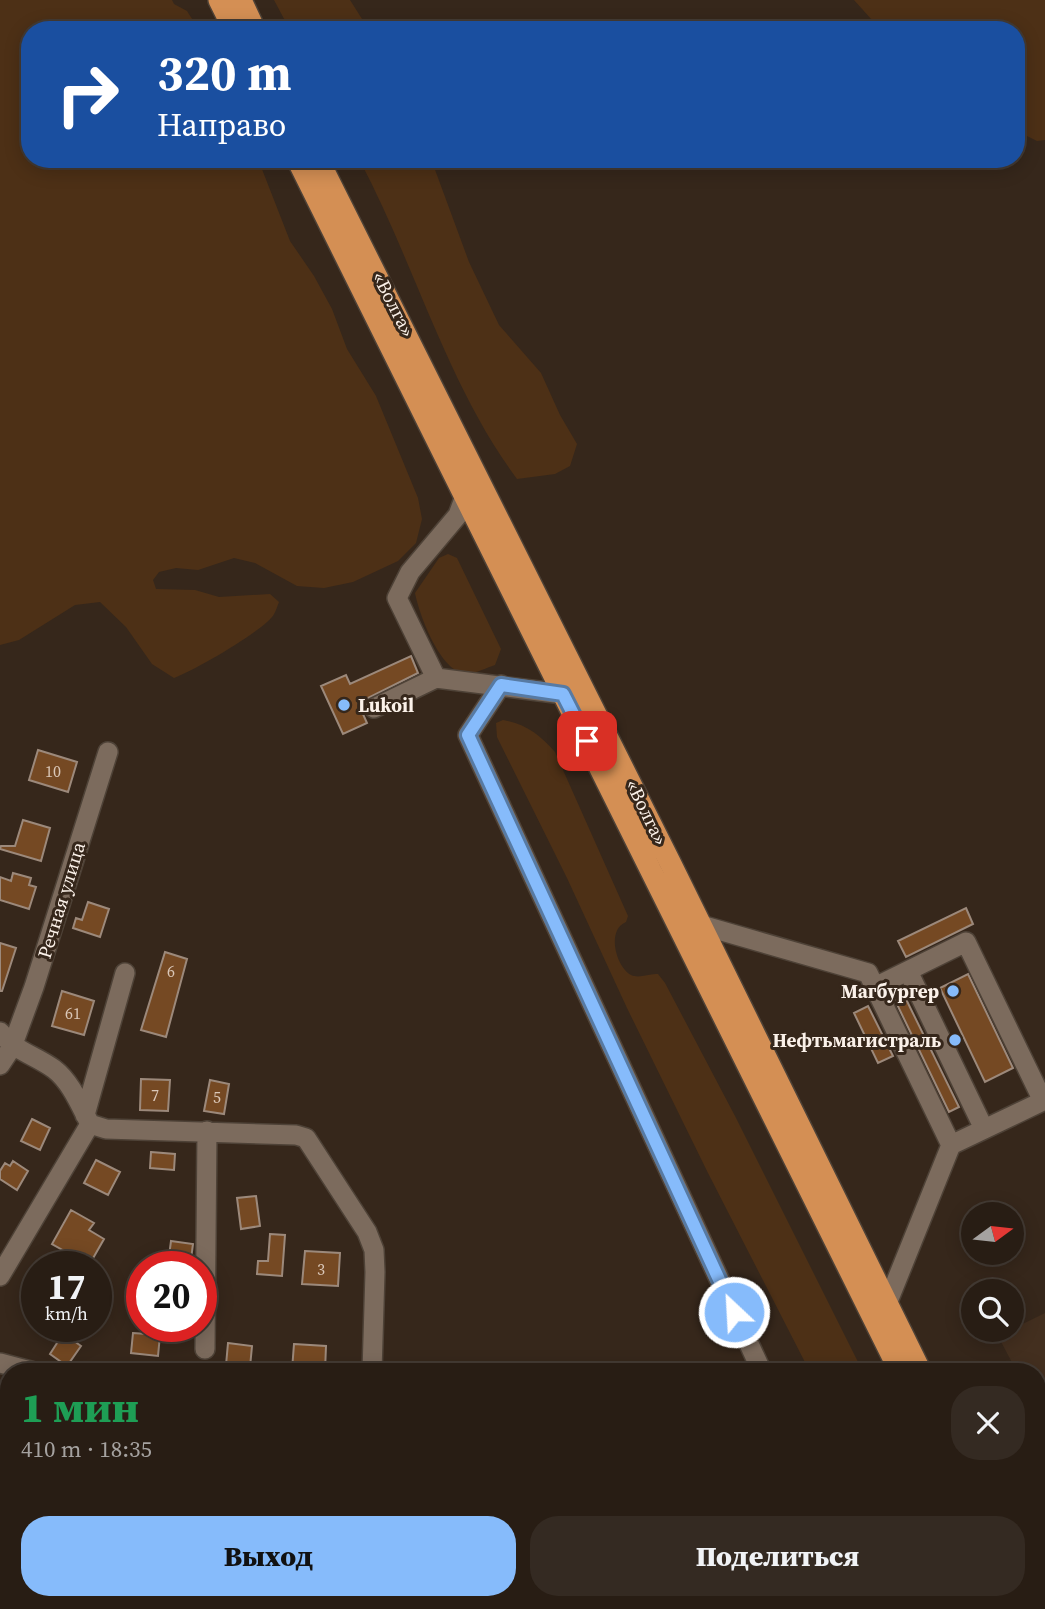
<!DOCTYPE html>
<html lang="ru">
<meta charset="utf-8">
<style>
:root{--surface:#281d14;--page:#342a22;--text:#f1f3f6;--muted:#a5a2a0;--line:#443b34;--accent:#86bbfb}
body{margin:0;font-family:"Source Serif 4",serif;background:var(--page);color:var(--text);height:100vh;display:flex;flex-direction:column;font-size:26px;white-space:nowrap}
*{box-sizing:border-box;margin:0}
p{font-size:23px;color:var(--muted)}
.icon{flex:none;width:38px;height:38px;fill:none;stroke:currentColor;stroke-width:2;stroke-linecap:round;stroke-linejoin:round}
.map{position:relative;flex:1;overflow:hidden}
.panel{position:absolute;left:0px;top:1363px;width:1046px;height:247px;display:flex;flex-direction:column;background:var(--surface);border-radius:28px 28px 0 0;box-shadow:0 4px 18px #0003,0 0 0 2px var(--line)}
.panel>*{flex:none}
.hud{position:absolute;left:21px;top:21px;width:1004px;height:147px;border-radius:28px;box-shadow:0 4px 18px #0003,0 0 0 2px var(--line);background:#1a4fa0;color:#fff;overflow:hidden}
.needle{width:46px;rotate:75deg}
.buttons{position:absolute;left:961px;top:1202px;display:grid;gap:14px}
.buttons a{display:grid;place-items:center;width:63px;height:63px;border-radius:50%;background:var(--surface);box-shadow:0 4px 18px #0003,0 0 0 2px var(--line);font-size:35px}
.speed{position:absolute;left:21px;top:1251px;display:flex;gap:14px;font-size:35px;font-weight:700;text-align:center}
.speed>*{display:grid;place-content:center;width:91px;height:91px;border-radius:50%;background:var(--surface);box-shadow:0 4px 18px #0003,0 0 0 2px var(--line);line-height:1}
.speed small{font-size:18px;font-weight:400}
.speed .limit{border:10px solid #d22;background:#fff;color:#111}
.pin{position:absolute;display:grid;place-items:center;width:60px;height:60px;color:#fff;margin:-30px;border-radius:14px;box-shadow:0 4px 10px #0006}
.me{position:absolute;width:77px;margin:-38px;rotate:335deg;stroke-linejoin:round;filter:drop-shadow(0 0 5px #0008)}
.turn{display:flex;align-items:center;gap:24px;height:147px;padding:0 21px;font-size:32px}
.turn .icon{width:91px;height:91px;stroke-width:2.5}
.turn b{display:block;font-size:49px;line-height:60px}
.round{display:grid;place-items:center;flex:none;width:74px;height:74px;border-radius:28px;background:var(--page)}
.summary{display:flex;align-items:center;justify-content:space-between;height:119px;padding:0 21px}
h1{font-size:42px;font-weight:800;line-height:52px;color:#1e9e55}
.cta{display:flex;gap:14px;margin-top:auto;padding:14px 21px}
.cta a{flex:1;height:80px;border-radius:28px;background:var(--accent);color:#111;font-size:28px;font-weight:800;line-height:80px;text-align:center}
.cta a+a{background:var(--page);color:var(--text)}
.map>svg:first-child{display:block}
.built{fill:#432f1f}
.green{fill:#4d3016}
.building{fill:#754923;stroke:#9c897b;stroke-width:2}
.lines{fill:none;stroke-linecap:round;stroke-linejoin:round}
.minor-casing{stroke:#4e4237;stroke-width:22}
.highway-casing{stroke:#4e4237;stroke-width:24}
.minor{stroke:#7c6b5d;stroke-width:19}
.highway{stroke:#d48f54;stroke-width:21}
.route-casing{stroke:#577aa3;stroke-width:18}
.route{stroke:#86bbfb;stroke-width:12}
.poi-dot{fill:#86bbfb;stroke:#36271b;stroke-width:2.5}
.labels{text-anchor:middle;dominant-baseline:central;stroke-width:6;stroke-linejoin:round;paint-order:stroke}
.number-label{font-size:16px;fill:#dac7b8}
.street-label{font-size:19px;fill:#fbf1e9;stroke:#36271b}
.poi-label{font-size:19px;font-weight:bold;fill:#fbf1e9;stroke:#36271b;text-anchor:end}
</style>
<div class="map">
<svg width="1045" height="1609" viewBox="0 0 1045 1609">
<rect width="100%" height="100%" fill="#36271b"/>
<path class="built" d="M 1045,1313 L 1045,1424 L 1038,1411 L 1038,1372 L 1017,1372 L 998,1336 Z"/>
<path class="green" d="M 0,0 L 172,0 L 174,4 L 187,11 L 199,30 L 30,30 L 30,159 L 258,159 L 290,241 L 314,276 L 332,309 L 347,349 L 376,396 L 418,498 L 422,519 L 416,543 L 398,561 L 353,582 L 324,588 L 297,586 L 255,563 L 234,558 L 198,570 L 176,568 L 159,572 L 153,580 L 156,589 L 195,590 L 219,597 L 270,594 L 279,602 C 277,607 275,614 272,617 C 259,633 194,671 174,678 L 152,664 L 126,627 L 100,602 L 75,605 L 19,640 L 0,645 Z
M 274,0 L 350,0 L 369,30 L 290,30 Z
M 854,0 L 1045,0 L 1045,140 L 1037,141 L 1017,131 L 1017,30 L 881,30 Z
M 359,159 L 421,159 L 434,167 L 469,262 L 499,325 L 541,373 L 560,415 L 577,444 L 570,466 L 555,474 L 517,479 C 446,383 415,264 359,159 Z
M 448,554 L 457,558 L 501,649 L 495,665 C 486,668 476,673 468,674 C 441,675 419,614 415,593 L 439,558 Z
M 503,720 C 526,724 540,735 555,752 L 628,916 L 626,922 C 606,930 616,967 631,975 C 640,979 649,973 658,974 L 665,983 L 735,1116 L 863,1372 L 810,1372 L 708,1173 L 627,1008 L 567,878 L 497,737 L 496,723 Z
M 920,1601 L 979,1601 L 983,1609 L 924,1609 Z"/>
<path class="building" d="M 411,656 L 418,673 L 358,703 L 367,723 L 343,734 L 321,686 L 346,675 L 350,684 Z
M 38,750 L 77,762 L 68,792 L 29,780 Z
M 23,820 L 50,828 L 41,861 L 0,849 L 1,846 L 15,846 Z
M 13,873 L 31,878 L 29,885 L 36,887 L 29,909 L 0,900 L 0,877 L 11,881 Z
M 88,902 L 109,909 L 100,937 L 73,928 L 76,918 L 82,920 Z
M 966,908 L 973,924 L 906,957 L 898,941 Z
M 0,943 L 16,948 L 2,991 L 0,991 Z
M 165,952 L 187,959 L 166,1037 L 141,1030 Z
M 968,974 L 1013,1068 L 985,1082 L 940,988 Z
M 62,991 L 94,1001 L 84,1035 L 52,1026 Z
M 902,991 L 959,1107 L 949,1112 L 893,996 Z
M 868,1006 L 893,1056 L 878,1063 L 854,1013 Z
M 141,1079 L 170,1080 L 168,1111 L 140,1110 Z
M 210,1080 L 229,1084 L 224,1114 L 204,1111 Z
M 32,1119 L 50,1128 L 40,1150 L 21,1141 Z
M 151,1152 L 175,1154 L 174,1170 L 150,1168 Z
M 96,1160 L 120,1172 L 108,1195 L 84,1183 Z
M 13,1161 L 28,1171 L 17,1190 L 0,1179 L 0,1171 L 5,1163 L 10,1166 Z
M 256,1196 L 260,1226 L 241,1229 L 237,1198 Z
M 71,1210 L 94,1223 L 89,1230 L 104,1239 L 88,1267 L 72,1261 L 75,1257 L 52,1244 Z
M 270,1234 L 285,1235 L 282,1276 L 257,1274 L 258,1261 L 268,1261 Z
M 171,1241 L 193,1244 L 191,1259 L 169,1256 Z
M 305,1251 L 340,1253 L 338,1286 L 302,1284 Z
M 68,1326 L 84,1326 L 74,1341 L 81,1346 L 67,1366 L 50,1354 Z
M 133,1333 L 160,1335 L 158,1356 L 131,1353 Z
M 228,1343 L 252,1346 L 250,1367 L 226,1365 Z
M 294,1344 L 326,1346 L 325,1371 L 292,1370 Z"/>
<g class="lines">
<g class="minor-casing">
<path id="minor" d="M 465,496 L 458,515 L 410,572 L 397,598 L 436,678 L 563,694
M 501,685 L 468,735 L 762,1372
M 374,708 L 436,678
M 701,925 L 868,973 L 951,1145 L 887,1304
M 908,971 L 984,1129
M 875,987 L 966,942 L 1043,1101 L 951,1145
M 0,1032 C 16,1052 33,1054 54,1069 C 71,1082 80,1105 90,1124 L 106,1129 L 296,1135 L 306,1138 L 367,1232 L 374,1250 L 375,1272 L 372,1372
M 0,1065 L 12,1047 L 34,987 L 108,752
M 85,1115 L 125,973
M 0,1276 L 90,1124
M 205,1349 L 207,1131
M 0,1363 L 34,1372
M 47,1609 L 48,1601
M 298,1609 L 299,1601
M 407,1609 L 407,1601
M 800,1609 L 800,1601"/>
</g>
<g class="highway-casing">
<path id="highway" d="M 219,0 L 234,30
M 241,0 L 255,30
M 297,159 L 900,1372
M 318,159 L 670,862 L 921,1372
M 1014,1601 L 1018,1609
M 1036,1601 L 1040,1609"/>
</g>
<use href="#minor" class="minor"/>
<use href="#highway" class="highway"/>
</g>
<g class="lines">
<g class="route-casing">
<path id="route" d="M 587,741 L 563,694 L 501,685 L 468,735 L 734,1312"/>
</g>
<use href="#route" class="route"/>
</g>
<g class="poi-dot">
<circle cx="344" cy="705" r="7"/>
<circle cx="953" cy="991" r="7"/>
<circle cx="955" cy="1040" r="7"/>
</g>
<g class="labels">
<g class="number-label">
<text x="53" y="771">10</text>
<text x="171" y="971">6</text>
<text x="73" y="1013">61</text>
<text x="155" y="1095">7</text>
<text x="217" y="1097">5</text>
<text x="321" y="1269">3</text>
</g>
<g class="street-label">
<text transform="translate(394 304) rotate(63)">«Волга»</text>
<text transform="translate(647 812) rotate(64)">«Волга»</text>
<text transform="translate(61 900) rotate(-73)">Речная улица</text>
</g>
<g class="poi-label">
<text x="358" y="705" text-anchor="start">Lukoil</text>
<text x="939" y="991">Магбургер</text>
<text x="941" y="1040">Нефтьмагистраль</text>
</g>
</g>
</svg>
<div class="buttons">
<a><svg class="needle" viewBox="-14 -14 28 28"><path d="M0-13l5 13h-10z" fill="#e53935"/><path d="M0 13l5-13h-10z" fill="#a5a2a0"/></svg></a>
<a><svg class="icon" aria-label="search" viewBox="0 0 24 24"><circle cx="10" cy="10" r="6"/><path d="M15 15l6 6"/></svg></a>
</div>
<div class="speed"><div>17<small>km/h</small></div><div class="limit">20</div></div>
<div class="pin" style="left:587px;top:741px;background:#d93025"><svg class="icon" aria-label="arrive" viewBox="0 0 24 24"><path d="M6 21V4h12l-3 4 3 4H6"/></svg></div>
<svg class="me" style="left:734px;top:1312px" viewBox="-20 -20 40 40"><circle r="17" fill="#86bbfb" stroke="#fff" stroke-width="3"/><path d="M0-11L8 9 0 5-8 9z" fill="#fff"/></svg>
<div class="hud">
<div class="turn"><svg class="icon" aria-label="right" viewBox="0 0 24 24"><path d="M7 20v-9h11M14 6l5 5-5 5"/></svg><div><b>320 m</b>Направо</div></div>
</div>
<section class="panel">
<div class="summary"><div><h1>1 мин</h1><p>410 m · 18:35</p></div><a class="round"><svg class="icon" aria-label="close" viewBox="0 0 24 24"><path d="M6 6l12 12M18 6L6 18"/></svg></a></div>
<div class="cta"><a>Выход</a><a>Поделиться</a></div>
</section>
</div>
